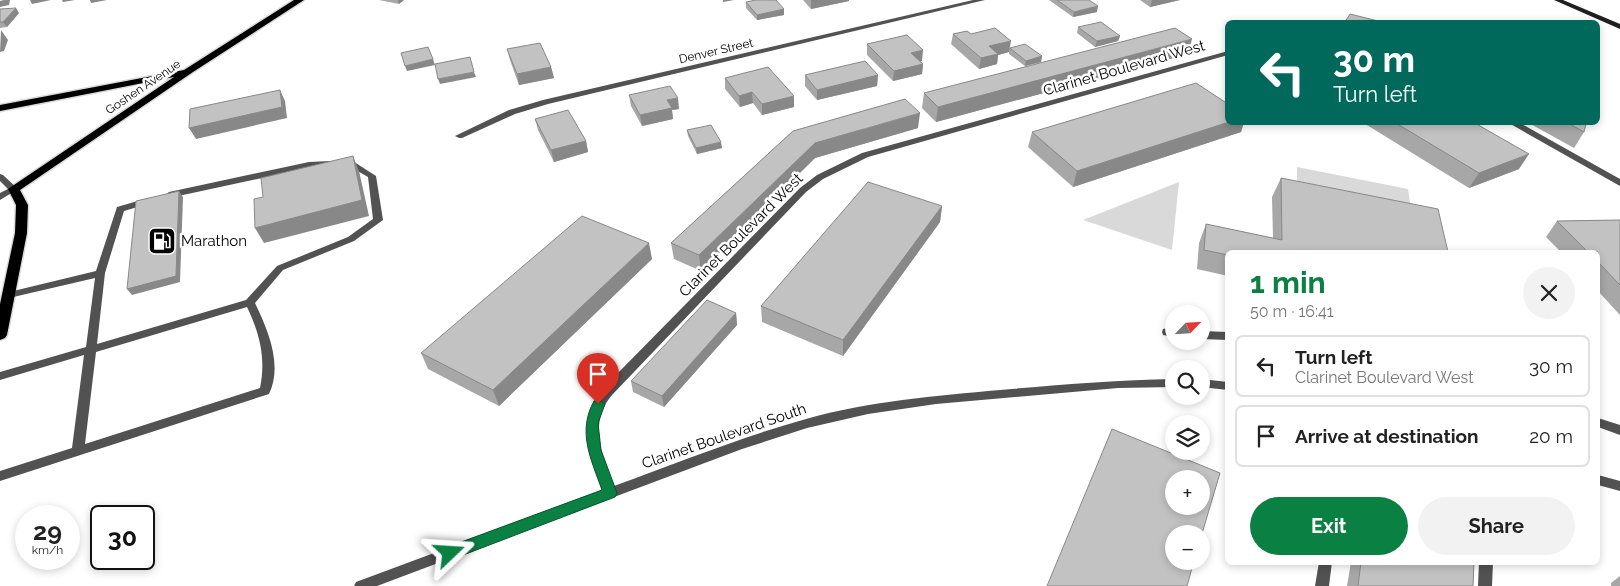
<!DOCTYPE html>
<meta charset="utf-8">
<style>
:root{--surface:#fff;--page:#f2f2f2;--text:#222;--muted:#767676;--line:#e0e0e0;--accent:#0b8043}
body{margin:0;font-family:Raleway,sans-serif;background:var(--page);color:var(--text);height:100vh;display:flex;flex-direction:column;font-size:19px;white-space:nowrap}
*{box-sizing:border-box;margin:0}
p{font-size:16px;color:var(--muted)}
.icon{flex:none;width:28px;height:28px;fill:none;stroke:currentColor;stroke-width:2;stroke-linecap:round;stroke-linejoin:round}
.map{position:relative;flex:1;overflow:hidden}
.sheet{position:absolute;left:1225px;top:250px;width:375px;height:315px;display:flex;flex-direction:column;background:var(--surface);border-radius:8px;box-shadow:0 2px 8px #0003}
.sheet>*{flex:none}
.banner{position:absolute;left:1225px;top:20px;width:375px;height:105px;border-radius:8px;box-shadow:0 2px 8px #0003;background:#00695c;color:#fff;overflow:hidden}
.needle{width:32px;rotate:65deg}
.fabs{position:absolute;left:1165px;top:305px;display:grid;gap:10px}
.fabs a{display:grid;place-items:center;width:45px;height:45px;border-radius:50%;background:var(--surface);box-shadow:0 2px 8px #0003;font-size:25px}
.speed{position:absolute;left:15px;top:505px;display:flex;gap:10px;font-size:25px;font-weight:700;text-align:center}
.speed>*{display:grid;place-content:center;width:65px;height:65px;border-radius:50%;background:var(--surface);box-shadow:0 2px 8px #0003;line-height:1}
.speed small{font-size:12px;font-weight:400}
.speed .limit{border:2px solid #111;border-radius:8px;background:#fff;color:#111}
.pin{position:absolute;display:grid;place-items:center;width:42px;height:42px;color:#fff;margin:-51px -21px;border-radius:50% 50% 50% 0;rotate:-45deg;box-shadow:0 0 5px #0007}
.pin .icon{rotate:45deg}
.me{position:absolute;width:55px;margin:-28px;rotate:70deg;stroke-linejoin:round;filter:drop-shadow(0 0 4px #0008)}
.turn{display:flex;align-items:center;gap:18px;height:105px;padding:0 25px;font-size:22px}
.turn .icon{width:65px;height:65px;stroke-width:2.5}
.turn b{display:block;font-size:35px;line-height:42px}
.round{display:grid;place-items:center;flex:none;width:52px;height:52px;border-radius:26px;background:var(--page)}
.summary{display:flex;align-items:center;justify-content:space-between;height:85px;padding:0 25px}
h1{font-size:30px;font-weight:700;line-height:38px;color:var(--accent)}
.primary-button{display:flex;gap:10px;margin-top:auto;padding:10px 25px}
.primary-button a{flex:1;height:58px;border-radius:30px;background:var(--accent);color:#fff;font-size:20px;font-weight:700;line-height:58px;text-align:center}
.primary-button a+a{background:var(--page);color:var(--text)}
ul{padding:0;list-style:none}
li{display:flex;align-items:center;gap:15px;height:62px;margin:0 10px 8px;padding:0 15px;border:2px solid var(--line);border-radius:8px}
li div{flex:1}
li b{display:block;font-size:19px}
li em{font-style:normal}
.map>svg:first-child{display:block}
.green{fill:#d9d9d9}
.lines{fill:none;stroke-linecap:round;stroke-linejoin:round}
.primary-casing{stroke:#dbdbdb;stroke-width:3}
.service{fill:#525252;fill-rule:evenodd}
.minor{fill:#525252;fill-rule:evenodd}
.tertiary{fill:#525252;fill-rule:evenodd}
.secondary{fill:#1f1f1f;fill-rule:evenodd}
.primary{fill:#000;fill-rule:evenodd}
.wall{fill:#a7a7a7}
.shaded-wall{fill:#888}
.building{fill:#c2c2c2;stroke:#888;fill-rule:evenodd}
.route{fill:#0b8043;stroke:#07532c}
.labels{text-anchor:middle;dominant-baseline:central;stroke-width:5;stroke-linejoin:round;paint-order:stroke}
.far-street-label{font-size:12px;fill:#000;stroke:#fff}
.street-label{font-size:15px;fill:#000;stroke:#fff}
.poi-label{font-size:15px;fill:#000;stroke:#fff;text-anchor:start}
</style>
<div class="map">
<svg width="1620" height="586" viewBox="0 0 1620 586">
<rect width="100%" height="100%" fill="#fff"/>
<path class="green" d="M 1297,167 L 1408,189 L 1413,221 L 1297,197 Z
M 1179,182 L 1172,250 L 1083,220 Z"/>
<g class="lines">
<g class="primary-casing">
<path id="primary" d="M 294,0 L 304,0 L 193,72 L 20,190 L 28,205 L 27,233 L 7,335 L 5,338 L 0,340 L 0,304 L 15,233 L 16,205 L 8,189 L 174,77 L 0,111 L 0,105 L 184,70 Z"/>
</g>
<path class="service" d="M 351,160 L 376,176 L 383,220 L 354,241 L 283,270 L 255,303 C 268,330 283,365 269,394 L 0,481 L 0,471 L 72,448 L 84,355 L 0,380 L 0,372 L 86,347 L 95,278 L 9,298 L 5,297 L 4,295 L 5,293 L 96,271 L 117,207 L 148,198 L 152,201 L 151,203 L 124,211 L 105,273 L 97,344 L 246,300 L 277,266 L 348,237 L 373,219 L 368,177 L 349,166 L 343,165 L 342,163 L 343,161 ZM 247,307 C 260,334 266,359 260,388 L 85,444 L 96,352 Z
M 331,161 L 334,162 L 334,166 L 309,168 L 169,198 L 165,195 L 169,192 L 309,162 Z
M 1167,328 L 1174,329 L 1174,337 L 1163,335 L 1162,332 L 1163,329 Z
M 1201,331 L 1228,332 L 1228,340 L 1201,339 Z
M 1598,418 L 1620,425 L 1620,435 L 1598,427 Z"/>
<path class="minor" d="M 973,0 L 985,0 L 548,104 L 515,114 L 462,138 L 459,138 L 455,136 L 509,110 L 543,100 Z
M 1228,51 L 1228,55 L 868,157 L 823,179 L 806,192 L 612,395 C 588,423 602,456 614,486 C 677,463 741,437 806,419 C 869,401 936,396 1000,390 C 1058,385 1116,380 1174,379 L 1174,387 L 1118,388 L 936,404 L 868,414 L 807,428 L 742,449 L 377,586 L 354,586 L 356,582 L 603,490 C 592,461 578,429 596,399 C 601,390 609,383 616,375 L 800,188 L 817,175 L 862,153 Z
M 1507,122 L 1518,122 L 1620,179 L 1620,186 Z
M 1201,379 L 1228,382 L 1228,390 L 1201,387 Z
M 1598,475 L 1620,481 L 1620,491 L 1598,485 Z
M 1319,562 L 1332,562 L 1329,586 L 1315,586 Z
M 1479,562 L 1493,562 L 1492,586 L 1478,586 Z"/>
<path class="tertiary" d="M 0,174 L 3,175 L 18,189 L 0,200 L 0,193 L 8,189 L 0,181 Z"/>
<path class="secondary" d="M 1554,0 L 1563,0 L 1620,24 L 1620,29 Z"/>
<use href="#primary" class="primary"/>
</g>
<path class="wall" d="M 379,0 L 404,0 L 399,4 Z
M 803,0 L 849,0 L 849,1 L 811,9 Z
M 1049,0 L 1089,0 L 1097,12 L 1073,17 Z
M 1140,0 L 1180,0 L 1150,7 Z
M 746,2 L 784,9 L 784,15 L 757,20 L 746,8 Z
M 0,9 L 19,13 L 7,27 L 0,28 Z
M 1078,27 L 1120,36 L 1118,41 L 1095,47 L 1077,33 Z
M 953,34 L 971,34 L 1010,48 L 1042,56 L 1041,62 L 1025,66 L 1009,54 L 1009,52 L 998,55 L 997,64 L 979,69 L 951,44 Z
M 867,44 L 922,61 L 920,61 L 923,64 L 922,74 L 893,81 L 867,55 Z
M 507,49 L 551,67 L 554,78 L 519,85 L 510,60 Z
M 1188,54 L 936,122 L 922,108 L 924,93 Z
M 805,75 L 878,75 L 877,86 L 817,100 L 805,86 Z
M 725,78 L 794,107 L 762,115 L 753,103 L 740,107 L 725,89 Z
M 629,95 L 679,109 L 672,110 L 673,119 L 642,126 L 631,106 Z
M 535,119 L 586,141 L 588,152 L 554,162 L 538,130 Z
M 1228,122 L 1244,122 L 1241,132 L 1073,187 L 1028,147 L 1032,132 Z
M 1362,122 L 1473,122 L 1519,169 L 1469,188 Z
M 1527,122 L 1582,122 L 1584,132 L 1574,148 Z
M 918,128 L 815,158 L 701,271 L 674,259 L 671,243 L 793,131 Z
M 687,130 L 722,148 L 697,154 L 688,136 Z
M 1281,178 L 1448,252 L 1228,252 L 1228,276 L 1197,269 L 1199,243 L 1206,224 L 1273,238 L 1272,197 Z
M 942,206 L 940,222 L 843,356 L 762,322 L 761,306 Z
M 1620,220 L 1620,315 L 1598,291 L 1598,252 L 1561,252 L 1546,237 L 1557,221 Z
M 652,259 L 499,406 L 428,369 L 421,353 Z
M 736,313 L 737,325 L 664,407 L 633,392 L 631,381 Z
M 1351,562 L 1474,562 L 1473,586 L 1347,586 Z
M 1620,576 L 1620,586 L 1611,586 L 1611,583 Z"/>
<path class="shaded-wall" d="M 4,0 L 10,0 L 9,5 L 0,7 L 0,1 Z
M 30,0 L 51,0 L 32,4 Z
M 62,0 L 75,0 L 63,2 Z
M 90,0 L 107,0 L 91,3 Z
M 398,0 L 404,0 L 399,4 Z
M 723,0 L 734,0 L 723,2 Z
M 811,0 L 849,0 L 849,1 L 811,9 Z
M 1152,0 L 1180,0 L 1150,7 Z
M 1098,6 L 1097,12 L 1073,17 L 1074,12 Z
M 16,8 L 19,13 L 7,27 L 3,22 Z
M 784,9 L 784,15 L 757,20 L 757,15 Z
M 1,30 L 8,40 L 4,51 L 0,52 Z
M 1120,36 L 1118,41 L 1095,47 L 1097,41 Z
M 1192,39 L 1188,54 L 936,122 L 938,107 Z
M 1011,41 L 1009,52 L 998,55 L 997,64 L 979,69 L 981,58 L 989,46 Z
M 923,50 L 922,61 L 911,63 L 911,53 Z
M 1042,56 L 1041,62 L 1025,66 L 1026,61 Z
M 433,59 L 435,65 L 407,71 L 405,66 Z
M 923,64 L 922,74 L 893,81 L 894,71 Z
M 551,67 L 554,78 L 519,85 L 517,74 Z
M 474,72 L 476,77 L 440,84 L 438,79 Z
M 878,75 L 877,86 L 817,100 L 817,90 Z
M 280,90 L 285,101 L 287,118 L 196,139 L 189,128 Z
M 752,92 L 753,103 L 740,107 L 739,96 Z
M 794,96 L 794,107 L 762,115 L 762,104 Z
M 678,98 L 679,109 L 672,110 L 673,119 L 642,126 L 640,115 L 667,100 Z
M 920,113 L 918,128 L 815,158 L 701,271 L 699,255 L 815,143 Z
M 1229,122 L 1244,122 L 1241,132 L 1073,187 L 1077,171 Z
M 586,141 L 588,152 L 554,162 L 551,150 Z
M 721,142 L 722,148 L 697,154 L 696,148 Z
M 1529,154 L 1519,169 L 1469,188 L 1479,173 Z
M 353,156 L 359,171 L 369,216 L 264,243 L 255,228 Z
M 179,191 L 183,197 L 180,282 L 132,295 L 127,289 Z
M 942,206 L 940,222 L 843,356 L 843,340 Z
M 649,243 L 652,259 L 499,406 L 493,390 Z
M 736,313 L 737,325 L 664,407 L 662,396 Z"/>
<path class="building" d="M 756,0 L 776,0 L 784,9 L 757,15 L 746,2 Z
M 1057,0 L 1089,0 L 1098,6 L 1074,12 Z
M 16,8 L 3,22 L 0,22 L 0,9 Z
M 1350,14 L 1382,22 L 1345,22 Z
M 1101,22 L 1120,36 L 1097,41 L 1078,27 Z
M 995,28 L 1011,41 L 989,46 L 998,54 L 981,58 L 953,34 L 967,31 L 971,34 Z
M 1175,28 L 1192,39 L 938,107 L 924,93 Z
M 907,35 L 923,50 L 911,53 L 923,64 L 894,71 L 867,44 Z
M 540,43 L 551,67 L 517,74 L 507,49 Z
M 1025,44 L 1042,56 L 1026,61 L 1010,48 Z
M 428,47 L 433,59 L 405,66 L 401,53 Z
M 470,57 L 474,72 L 438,79 L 435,64 Z
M 865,61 L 878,75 L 817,90 L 805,75 Z
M 768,67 L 794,96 L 762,104 L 752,92 L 739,96 L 725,78 Z
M 1196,83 L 1228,104 L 1228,122 L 1229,122 L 1077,171 L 1032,132 Z
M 670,86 L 678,98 L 667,100 L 672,108 L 640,115 L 629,95 Z
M 280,90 L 282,107 L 189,128 L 190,109 Z
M 905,99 L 920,113 L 815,143 L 699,255 L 671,243 L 793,131 Z
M 568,110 L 586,141 L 551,150 L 535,119 Z
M 1394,122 L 1473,122 L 1529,154 L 1479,173 Z
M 1566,122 L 1582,122 L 1586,124 L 1584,132 Z
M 711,125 L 721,142 L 696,148 L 687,130 Z
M 353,156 L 362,200 L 255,228 L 254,199 L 263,197 L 261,178 Z
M 1281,178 L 1438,209 L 1448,252 L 1228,252 L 1228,255 L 1204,250 L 1206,224 L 1282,240 Z
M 868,182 L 942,206 L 843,340 L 761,306 Z
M 179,191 L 176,276 L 127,289 L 136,201 Z
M 582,216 L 649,243 L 493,390 L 421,353 Z
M 1620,220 L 1620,285 L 1598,262 L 1598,252 L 1588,252 L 1557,221 Z
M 707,300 L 736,313 L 662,396 L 631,381 Z
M 1112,429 L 1220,473 L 1201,537 L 1201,534 L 1174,534 L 1174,561 L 1194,561 L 1187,586 L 1047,586 ZM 1174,479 L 1201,479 L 1201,506 L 1174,506 Z
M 1361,562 L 1474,562 L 1473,586 L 1358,586 Z"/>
<path class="route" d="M 598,399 L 605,404 L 598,423 L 601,450 L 617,493 L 615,497 L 450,560 L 445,558 L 443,553 L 445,548 L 602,490 C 591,459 577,432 594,401 Z"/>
<defs>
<g id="fuel-square" transform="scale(1.4375)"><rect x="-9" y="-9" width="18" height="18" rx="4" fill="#000" stroke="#fff"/><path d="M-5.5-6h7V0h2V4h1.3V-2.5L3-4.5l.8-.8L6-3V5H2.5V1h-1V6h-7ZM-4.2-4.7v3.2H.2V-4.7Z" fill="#fff"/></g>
</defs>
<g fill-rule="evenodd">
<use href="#fuel-square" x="162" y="241"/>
</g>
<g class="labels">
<g class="far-street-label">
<text transform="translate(716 51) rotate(-13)">Denver Street</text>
<text transform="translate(143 87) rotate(-34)">Goshen Avenue</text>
</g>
<g class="street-label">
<text transform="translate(1124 68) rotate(-16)">Clarinet Boulevard West</text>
<text transform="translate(741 235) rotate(-45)">Clarinet Boulevard West</text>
<text transform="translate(724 436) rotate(-19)">Clarinet Boulevard South</text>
</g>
<g class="poi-label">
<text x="181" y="241">Marathon</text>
</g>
</g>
</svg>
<div class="fabs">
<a><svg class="needle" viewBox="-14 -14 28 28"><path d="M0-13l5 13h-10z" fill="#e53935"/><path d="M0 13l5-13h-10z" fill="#767676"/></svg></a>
<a><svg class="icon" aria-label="search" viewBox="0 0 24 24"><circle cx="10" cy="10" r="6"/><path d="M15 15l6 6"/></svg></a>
<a><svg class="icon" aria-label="layers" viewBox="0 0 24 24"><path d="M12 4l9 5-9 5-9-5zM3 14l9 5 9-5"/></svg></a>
<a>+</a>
<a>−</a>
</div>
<div class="speed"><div>29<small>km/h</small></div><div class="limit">30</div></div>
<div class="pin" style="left:598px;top:404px;background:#d93025"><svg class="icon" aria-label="arrive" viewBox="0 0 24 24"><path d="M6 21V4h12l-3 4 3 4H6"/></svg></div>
<svg class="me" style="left:450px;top:553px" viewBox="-20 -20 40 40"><path d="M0-17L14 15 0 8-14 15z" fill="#0b8043" stroke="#fff" stroke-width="4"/></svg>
<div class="banner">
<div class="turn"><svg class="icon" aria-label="left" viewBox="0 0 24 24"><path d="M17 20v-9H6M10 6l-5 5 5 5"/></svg><div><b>30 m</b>Turn left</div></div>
</div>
<section class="sheet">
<div class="summary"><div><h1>1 min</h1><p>50 m · 16:41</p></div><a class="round"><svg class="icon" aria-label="close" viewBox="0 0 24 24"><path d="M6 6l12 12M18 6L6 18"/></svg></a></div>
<ul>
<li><svg class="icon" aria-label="left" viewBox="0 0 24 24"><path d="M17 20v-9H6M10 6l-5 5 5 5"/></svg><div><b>Turn left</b><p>Clarinet Boulevard West</p></div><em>30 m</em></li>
<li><svg class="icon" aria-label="arrive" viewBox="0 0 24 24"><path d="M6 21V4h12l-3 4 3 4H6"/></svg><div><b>Arrive at destination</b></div><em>20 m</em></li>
</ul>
<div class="primary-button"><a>Exit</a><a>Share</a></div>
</section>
</div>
